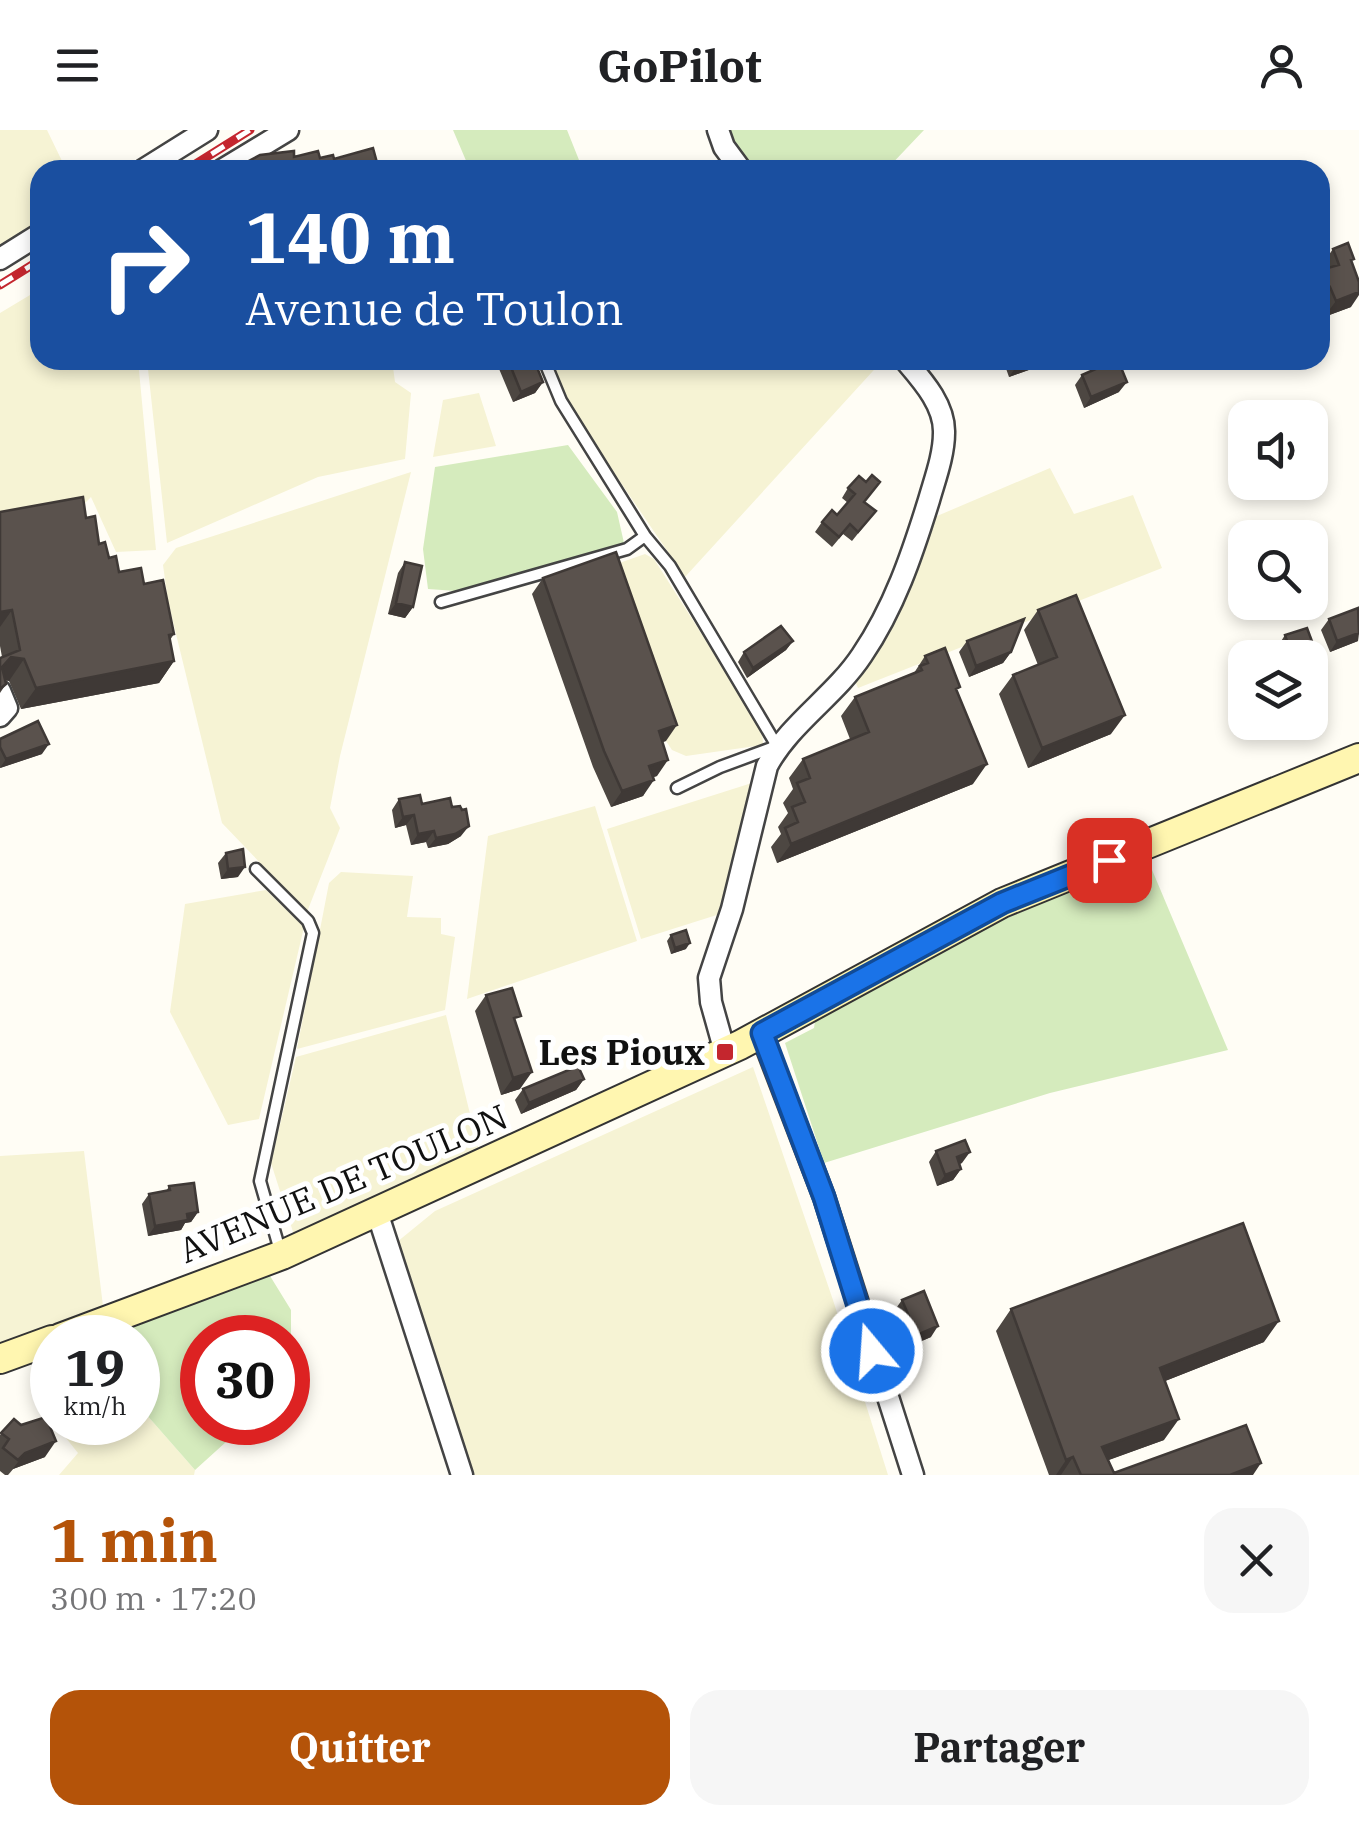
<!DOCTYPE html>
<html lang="fr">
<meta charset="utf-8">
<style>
:root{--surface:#fff;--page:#f6f6f6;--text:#202124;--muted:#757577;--accent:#b45309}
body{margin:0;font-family:"IBM Plex Serif",serif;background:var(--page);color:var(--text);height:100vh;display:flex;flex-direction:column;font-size:38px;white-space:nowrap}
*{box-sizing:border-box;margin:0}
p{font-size:32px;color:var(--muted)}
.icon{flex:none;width:55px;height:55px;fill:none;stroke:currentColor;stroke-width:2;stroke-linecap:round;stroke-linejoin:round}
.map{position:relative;height:1345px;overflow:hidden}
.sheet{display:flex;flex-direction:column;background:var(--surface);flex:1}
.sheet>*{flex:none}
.top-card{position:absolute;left:30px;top:30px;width:1300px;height:210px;border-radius:30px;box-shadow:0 5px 15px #0003;background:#1a4fa0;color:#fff;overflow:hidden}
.buttons{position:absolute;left:1228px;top:270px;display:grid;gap:20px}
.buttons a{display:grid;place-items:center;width:100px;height:100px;border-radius:20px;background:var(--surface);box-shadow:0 5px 15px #0003;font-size:50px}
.speed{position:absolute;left:30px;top:1185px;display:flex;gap:20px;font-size:50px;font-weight:700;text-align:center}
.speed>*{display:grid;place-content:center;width:130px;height:130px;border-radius:50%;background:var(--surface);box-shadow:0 5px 15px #0003;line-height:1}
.speed small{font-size:25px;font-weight:400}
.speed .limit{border:15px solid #d22;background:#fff;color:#111}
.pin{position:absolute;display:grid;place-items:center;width:85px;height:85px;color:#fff;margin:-42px;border-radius:20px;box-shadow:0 5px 15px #0006}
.me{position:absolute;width:110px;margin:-55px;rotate:342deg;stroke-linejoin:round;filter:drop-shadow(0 0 8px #0008)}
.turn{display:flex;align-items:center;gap:35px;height:210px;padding:0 50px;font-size:45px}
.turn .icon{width:130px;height:130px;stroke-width:2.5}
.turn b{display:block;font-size:70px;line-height:85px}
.round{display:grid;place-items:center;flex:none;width:105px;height:105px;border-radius:30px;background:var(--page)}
.summary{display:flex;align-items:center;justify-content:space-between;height:170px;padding:0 50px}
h1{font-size:60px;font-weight:700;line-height:75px;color:var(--accent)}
.action{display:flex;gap:20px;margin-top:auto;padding:20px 50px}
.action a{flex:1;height:115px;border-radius:30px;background:var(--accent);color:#fff;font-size:40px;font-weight:700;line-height:115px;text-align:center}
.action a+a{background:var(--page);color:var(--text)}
header{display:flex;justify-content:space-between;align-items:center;height:130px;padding:0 50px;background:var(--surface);font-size:45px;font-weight:700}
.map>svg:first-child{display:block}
.farmland{fill:#f6f3d4}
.green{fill:#d5ebbd}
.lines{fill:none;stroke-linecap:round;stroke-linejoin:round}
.service-casing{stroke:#444;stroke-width:15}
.minor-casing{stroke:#444;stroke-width:25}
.secondary-casing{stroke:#333;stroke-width:32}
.service{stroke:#fff;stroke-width:10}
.minor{stroke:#fff;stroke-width:20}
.secondary{stroke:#fff6b0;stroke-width:28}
.rail-casing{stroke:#c4262e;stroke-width:9}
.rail{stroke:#fff;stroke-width:5;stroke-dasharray:15;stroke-linecap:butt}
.wall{fill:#4d4742}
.shaded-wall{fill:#3f3936}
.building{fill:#5a524d;stroke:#3f3936;stroke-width:2.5}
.route-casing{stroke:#114b97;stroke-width:25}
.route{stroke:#1a73e8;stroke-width:18}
.poi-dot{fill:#c4262e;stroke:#fff;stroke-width:4}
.labels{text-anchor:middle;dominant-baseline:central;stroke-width:10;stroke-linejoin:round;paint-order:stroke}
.poi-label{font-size:35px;font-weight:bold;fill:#111;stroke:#fff;text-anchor:end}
.street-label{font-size:35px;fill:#111;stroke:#fff}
</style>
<header><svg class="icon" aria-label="menu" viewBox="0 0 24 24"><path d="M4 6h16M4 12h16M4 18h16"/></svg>GoPilot<svg class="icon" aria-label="person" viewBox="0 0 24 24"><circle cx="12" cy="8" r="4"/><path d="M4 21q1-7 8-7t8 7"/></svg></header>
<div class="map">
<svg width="1359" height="1345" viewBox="0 0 1359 1345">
<rect width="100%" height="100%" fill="#fffdf5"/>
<path class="farmland" d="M 0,0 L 47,0 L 62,31 L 93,40 L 40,40 L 40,91 L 0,118 Z
M 40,159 L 40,230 L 138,230 L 156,420 L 116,422 L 91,367 L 82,376 L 0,389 L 0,183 Z
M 147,230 L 392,230 L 395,252 L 411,263 L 405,329 L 318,347 L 167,413 Z
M 551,230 L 883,230 L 685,447 L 574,284 Z
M 479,263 L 496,316 L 433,327 L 443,270 Z
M 1050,338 L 1074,384 L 1133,365 L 1162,438 L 858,558 L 855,551 L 909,463 L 930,389 Z
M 411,342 L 340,626 L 330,678 L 340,698 L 307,782 L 222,693 L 168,471 L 163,435 L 176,418 Z
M 645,424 L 654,429 L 762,599 L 763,615 L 686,626 L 672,620 L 666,611 L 605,438 Z
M 755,652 L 723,783 L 641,809 L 607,699 Z
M 595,676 L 637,811 L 467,869 L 488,706 Z
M 341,742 L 413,746 L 407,787 L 441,788 L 441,804 L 455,807 L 445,880 L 297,919 L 329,753 Z
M 266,760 L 304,797 L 259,989 L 228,995 L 170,882 L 185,774 Z
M 446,885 L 479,1021 L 294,1105 L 271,1033 L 296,927 Z
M 753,937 L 833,1170 L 888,1345 L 471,1345 L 397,1112 L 435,1081 Z
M 84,1021 L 103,1176 L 0,1215 L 0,1026 Z
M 138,1275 L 195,1340 L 194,1345 L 59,1345 L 78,1323 L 54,1293 L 138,1292 Z"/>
<path class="green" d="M 453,0 L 567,0 L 583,40 L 470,40 Z
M 724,0 L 924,0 L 886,40 L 750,40 Z
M 568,315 L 617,382 L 624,413 L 456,461 L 428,459 L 423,419 L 435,337 Z
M 1147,728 L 1228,920 L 1050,963 L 824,1033 L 785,913 L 814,898 L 816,884 L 965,806 Z
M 267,1141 L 291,1180 L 291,1228 L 288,1235 L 288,1208 L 202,1208 L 202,1292 L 247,1293 L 195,1340 L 138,1275 L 138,1208 L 110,1208 L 111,1202 Z"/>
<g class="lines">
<g class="service-casing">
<path id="service" d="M 544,230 L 561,271 L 645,406 L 670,436 L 777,616 L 720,637 L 677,658
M 441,472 L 627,419 L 645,406
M 256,739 L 308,791 L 313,803 L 260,1051 L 281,1124"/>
</g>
<g class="minor-casing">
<path id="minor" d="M 718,0 L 724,17 L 741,40
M 143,40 L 207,0
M 222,40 L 288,0
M 0,129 L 40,104
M 0,561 L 7,578 L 0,586
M 761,903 L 824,1067 L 913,1345
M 725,922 L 711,872 L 709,848 L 732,779 L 767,636 C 790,593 835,566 862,525 C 894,478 912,425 929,370 C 935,349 944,325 944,303 C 945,275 922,250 905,230
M 377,1082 L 462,1345"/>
</g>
<g class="secondary-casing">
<path id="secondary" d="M 60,1208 L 282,1125 L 740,915 L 1002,773 L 1359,628
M 0,1229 L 52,1210"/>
</g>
<use href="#service" class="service"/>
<use href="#minor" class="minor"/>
<use href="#secondary" class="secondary"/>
<g class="rail-casing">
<path id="rail" d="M 186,40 L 250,0
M 0,155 L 40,130"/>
</g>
<use href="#rail" class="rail"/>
</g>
<path class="wall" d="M 1333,119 L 1352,133 L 1351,177 L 1324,187 L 1320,176 L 1320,140 L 1323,140 L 1321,136 Z
M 499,230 L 534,230 L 543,252 L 535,263 L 513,272 L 497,234 Z
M 1003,230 L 1057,230 L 1009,247 Z
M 1082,245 L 1119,262 L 1084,278 L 1075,255 Z
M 848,358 L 876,381 L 852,411 L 843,404 L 832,417 L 815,402 L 822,392 L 837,385 L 848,373 L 842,368 Z
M 0,382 L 86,388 L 99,414 L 119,442 L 144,454 L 174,504 L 170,510 L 174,531 L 159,553 L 21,579 L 9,551 L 5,550 L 6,554 L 0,563 L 0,528 L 2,527 L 0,516 Z
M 405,432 L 413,477 L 405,488 L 388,484 L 398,443 Z
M 543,448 L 666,611 L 662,612 L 657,646 L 653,647 L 643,666 L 611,677 L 593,637 L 532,464 Z
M 1038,480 L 1111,604 L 1028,638 L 999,564 L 1013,545 L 1038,535 L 1024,500 Z
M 1359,481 L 1358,511 L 1330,522 L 1321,500 L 1329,489 Z
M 1285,505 L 1313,514 L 1306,525 L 1300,528 L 1281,528 L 1278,516 Z
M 793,511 L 786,520 L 747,548 L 738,532 L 744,522 Z
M 967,511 L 1011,522 L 1003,533 L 969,547 L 959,522 Z
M 925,526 L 957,561 L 973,654 L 777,733 L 771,717 L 781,704 L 778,697 L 788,683 L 783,673 L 793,659 L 789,648 L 803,629 L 850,609 L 841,586 L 855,567 L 914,543 Z
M 0,609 L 42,624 L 0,638 Z
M 399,669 L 422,674 L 461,706 L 448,714 L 428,718 L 426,712 L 411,715 L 406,695 L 395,698 L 392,680 Z
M 226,723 L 238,747 L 221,749 L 218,733 Z
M 671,805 L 686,819 L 671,824 L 667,811 Z
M 486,865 L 516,892 L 520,959 L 501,965 L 475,881 Z
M 584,949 L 576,960 L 521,984 L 515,970 L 523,959 Z
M 936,1021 L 962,1033 L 959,1034 L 961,1039 L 953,1050 L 937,1056 L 929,1032 Z
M 169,1056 L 198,1082 L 191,1092 L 185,1093 L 181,1100 L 148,1106 L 142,1074 L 149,1064 L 167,1060 Z
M 902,1170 L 931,1207 L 910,1216 L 894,1181 Z
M 1011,1179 L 1264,1212 L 1165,1251 L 1164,1310 L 1108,1330 L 1114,1343 L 1253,1345 L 1049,1345 L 996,1201 Z
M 14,1289 L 45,1327 L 13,1339 L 8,1345 L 5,1345 L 0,1341 L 0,1305 Z"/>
<path class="shaded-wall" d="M 1330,157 L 1320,172 L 1320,162 Z
M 1359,162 L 1359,165 L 1351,177 L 1324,187 L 1336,171 Z
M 1021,230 L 1057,230 L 1009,247 Z
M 1131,230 L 1144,230 L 1126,238 Z
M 543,252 L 535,263 L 513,272 L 521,262 Z
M 1127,252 L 1119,262 L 1084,278 L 1091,267 Z
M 396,473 L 413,477 L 405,488 L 388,484 Z
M 12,480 L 0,497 L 0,482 Z
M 1359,503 L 1358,511 L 1330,522 L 1337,511 Z
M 793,511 L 786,520 L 747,548 L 753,538 Z
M 1313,514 L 1306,525 L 1300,528 L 1288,528 L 1291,523 Z
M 1011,522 L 1003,533 L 969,547 L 976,536 Z
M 11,527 L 24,529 L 9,551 L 0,549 L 0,539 Z
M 174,531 L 159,553 L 21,579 L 36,558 Z
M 1125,585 L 1111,604 L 1028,638 L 1042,618 Z
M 677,595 L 666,611 L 648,617 L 659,601 Z
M 49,614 L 42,624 L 0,638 L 6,629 Z
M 668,630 L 657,646 L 638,652 L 649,636 Z
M 987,634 L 973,654 L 777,733 L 791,714 Z
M 654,650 L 643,666 L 611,677 L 622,661 Z
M 414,685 L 406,695 L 395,698 L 403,687 Z
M 469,696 L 461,706 L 448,714 L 428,718 L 436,708 Z
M 434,701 L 426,712 L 411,715 L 418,704 Z
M 245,737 L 238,747 L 221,749 L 228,739 Z
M 690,813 L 686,819 L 671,824 L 675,818 Z
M 532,942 L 520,959 L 501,965 L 513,948 Z
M 584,949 L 576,960 L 521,984 L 529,973 Z
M 970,1022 L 962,1033 L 949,1038 L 957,1027 Z
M 961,1039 L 953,1050 L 937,1056 L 945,1045 Z
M 198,1082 L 191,1092 L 185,1093 L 181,1100 L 148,1106 L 155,1096 L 187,1084 Z
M 1279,1191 L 1264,1212 L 1145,1259 L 1160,1238 Z
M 938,1196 L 931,1207 L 910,1216 L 917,1205 Z
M 1179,1289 L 1164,1310 L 1087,1338 L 1102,1317 Z
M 56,1311 L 45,1327 L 13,1339 L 8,1345 L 25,1323 Z
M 1073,1327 L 1061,1345 L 1056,1345 L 1066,1330 Z
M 1261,1333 L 1253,1345 L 1230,1345 Z"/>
<path class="building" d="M 373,18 L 379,40 L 248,40 L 247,32 L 260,25 L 294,21 L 294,27 L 318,21 L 320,28 L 333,25 L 334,29 Z
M 1348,113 L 1354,129 L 1351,130 L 1359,152 L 1359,162 L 1336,171 L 1330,157 L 1320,162 L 1320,140 L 1339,135 L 1333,119 Z
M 508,230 L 534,230 L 543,252 L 521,262 Z
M 1116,230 L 1118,230 L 1127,252 L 1091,267 L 1082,245 Z
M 872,345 L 880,352 L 864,372 L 876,381 L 858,402 L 850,394 L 839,407 L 822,392 L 832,380 L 837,385 L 855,364 L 848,358 L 859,346 L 866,352 Z
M 83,367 L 86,388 L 95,386 L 99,414 L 105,412 L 109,428 L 116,426 L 119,442 L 141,438 L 144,454 L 163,450 L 174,504 L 169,505 L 174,531 L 36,558 L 24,529 L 11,527 L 2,537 L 6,554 L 0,559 L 0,528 L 20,520 L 12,480 L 0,482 L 0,382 Z
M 616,422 L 677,595 L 659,601 L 668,630 L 649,636 L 654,650 L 622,661 L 604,621 L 543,448 Z
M 405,432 L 422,436 L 413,477 L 396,473 Z
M 1076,465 L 1125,585 L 1042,618 L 1013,545 L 1057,527 L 1038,480 Z
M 1358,478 L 1359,503 L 1337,511 L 1329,489 Z
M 1024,489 L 1011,522 L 976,536 L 967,511 Z
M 781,496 L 793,511 L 753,538 L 744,522 Z
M 1307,498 L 1313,514 L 1291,523 L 1285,505 Z
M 945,518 L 960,557 L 956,559 L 987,634 L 791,714 L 785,698 L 798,692 L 792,677 L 805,672 L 797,653 L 810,648 L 803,629 L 869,602 L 855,567 L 922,540 L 920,536 L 928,533 L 925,526 Z
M 38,591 L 49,614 L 6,629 L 0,617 L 0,609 Z
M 420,665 L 422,674 L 450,668 L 452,677 L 460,676 L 462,680 L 466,679 L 469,696 L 455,704 L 436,708 L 434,701 L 418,704 L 414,685 L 403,687 L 399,669 Z
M 243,719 L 245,737 L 228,739 L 226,723 Z
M 686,800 L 690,813 L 675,818 L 671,805 Z
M 512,858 L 521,886 L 514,888 L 532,942 L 513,948 L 486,865 Z
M 578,936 L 584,949 L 529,973 L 523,959 Z
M 965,1010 L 970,1022 L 957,1027 L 961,1039 L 945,1045 L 936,1021 Z
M 194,1053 L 198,1082 L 187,1084 L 188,1090 L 155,1096 L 149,1064 L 170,1060 L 169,1056 Z
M 1243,1093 L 1279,1191 L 1160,1238 L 1179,1289 L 1102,1317 L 1114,1343 L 1246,1295 L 1261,1333 L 1230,1345 L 1081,1345 L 1073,1327 L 1066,1330 L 1011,1179 Z
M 924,1161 L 938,1196 L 917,1205 L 902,1170 Z
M 46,1287 L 56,1311 L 25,1323 L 18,1330 L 3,1318 L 9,1309 L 1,1303 L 14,1289 L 21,1295 Z"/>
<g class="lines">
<g class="route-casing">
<path id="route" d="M 872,1221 L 824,1067 L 762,903 L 1002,773 L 1109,730"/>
</g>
<use href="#route" class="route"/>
</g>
<rect class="poi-dot" x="715" y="912" width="20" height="20" rx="5"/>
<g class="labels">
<g class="poi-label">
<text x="705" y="922">Les Pioux</text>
</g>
<g class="street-label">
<text transform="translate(343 1053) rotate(-23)">AVENUE DE TOULON</text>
</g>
</g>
</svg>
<div class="buttons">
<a><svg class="icon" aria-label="sound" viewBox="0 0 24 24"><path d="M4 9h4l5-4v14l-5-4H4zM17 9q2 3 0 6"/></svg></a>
<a><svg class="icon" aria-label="search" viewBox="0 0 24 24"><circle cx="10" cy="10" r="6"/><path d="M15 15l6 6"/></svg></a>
<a><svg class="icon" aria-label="layers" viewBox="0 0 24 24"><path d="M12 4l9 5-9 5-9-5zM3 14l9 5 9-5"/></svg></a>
</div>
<div class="speed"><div>19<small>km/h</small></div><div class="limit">30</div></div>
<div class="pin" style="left:1109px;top:730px;background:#d93025"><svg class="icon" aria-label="arrive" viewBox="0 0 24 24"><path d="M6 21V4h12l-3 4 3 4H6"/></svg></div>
<svg class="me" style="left:872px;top:1221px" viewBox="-20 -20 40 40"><circle r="17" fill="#1a73e8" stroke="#fff" stroke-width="3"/><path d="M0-11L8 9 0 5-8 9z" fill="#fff"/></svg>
<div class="top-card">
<div class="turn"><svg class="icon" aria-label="right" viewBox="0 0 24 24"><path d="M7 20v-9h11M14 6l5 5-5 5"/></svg><div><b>140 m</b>Avenue de Toulon</div></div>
</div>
</div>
<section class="sheet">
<div class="summary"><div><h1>1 min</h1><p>300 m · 17:20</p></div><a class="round"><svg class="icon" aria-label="close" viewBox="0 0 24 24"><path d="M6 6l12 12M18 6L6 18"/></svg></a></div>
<div class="action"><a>Quitter</a><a>Partager</a></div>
</section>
